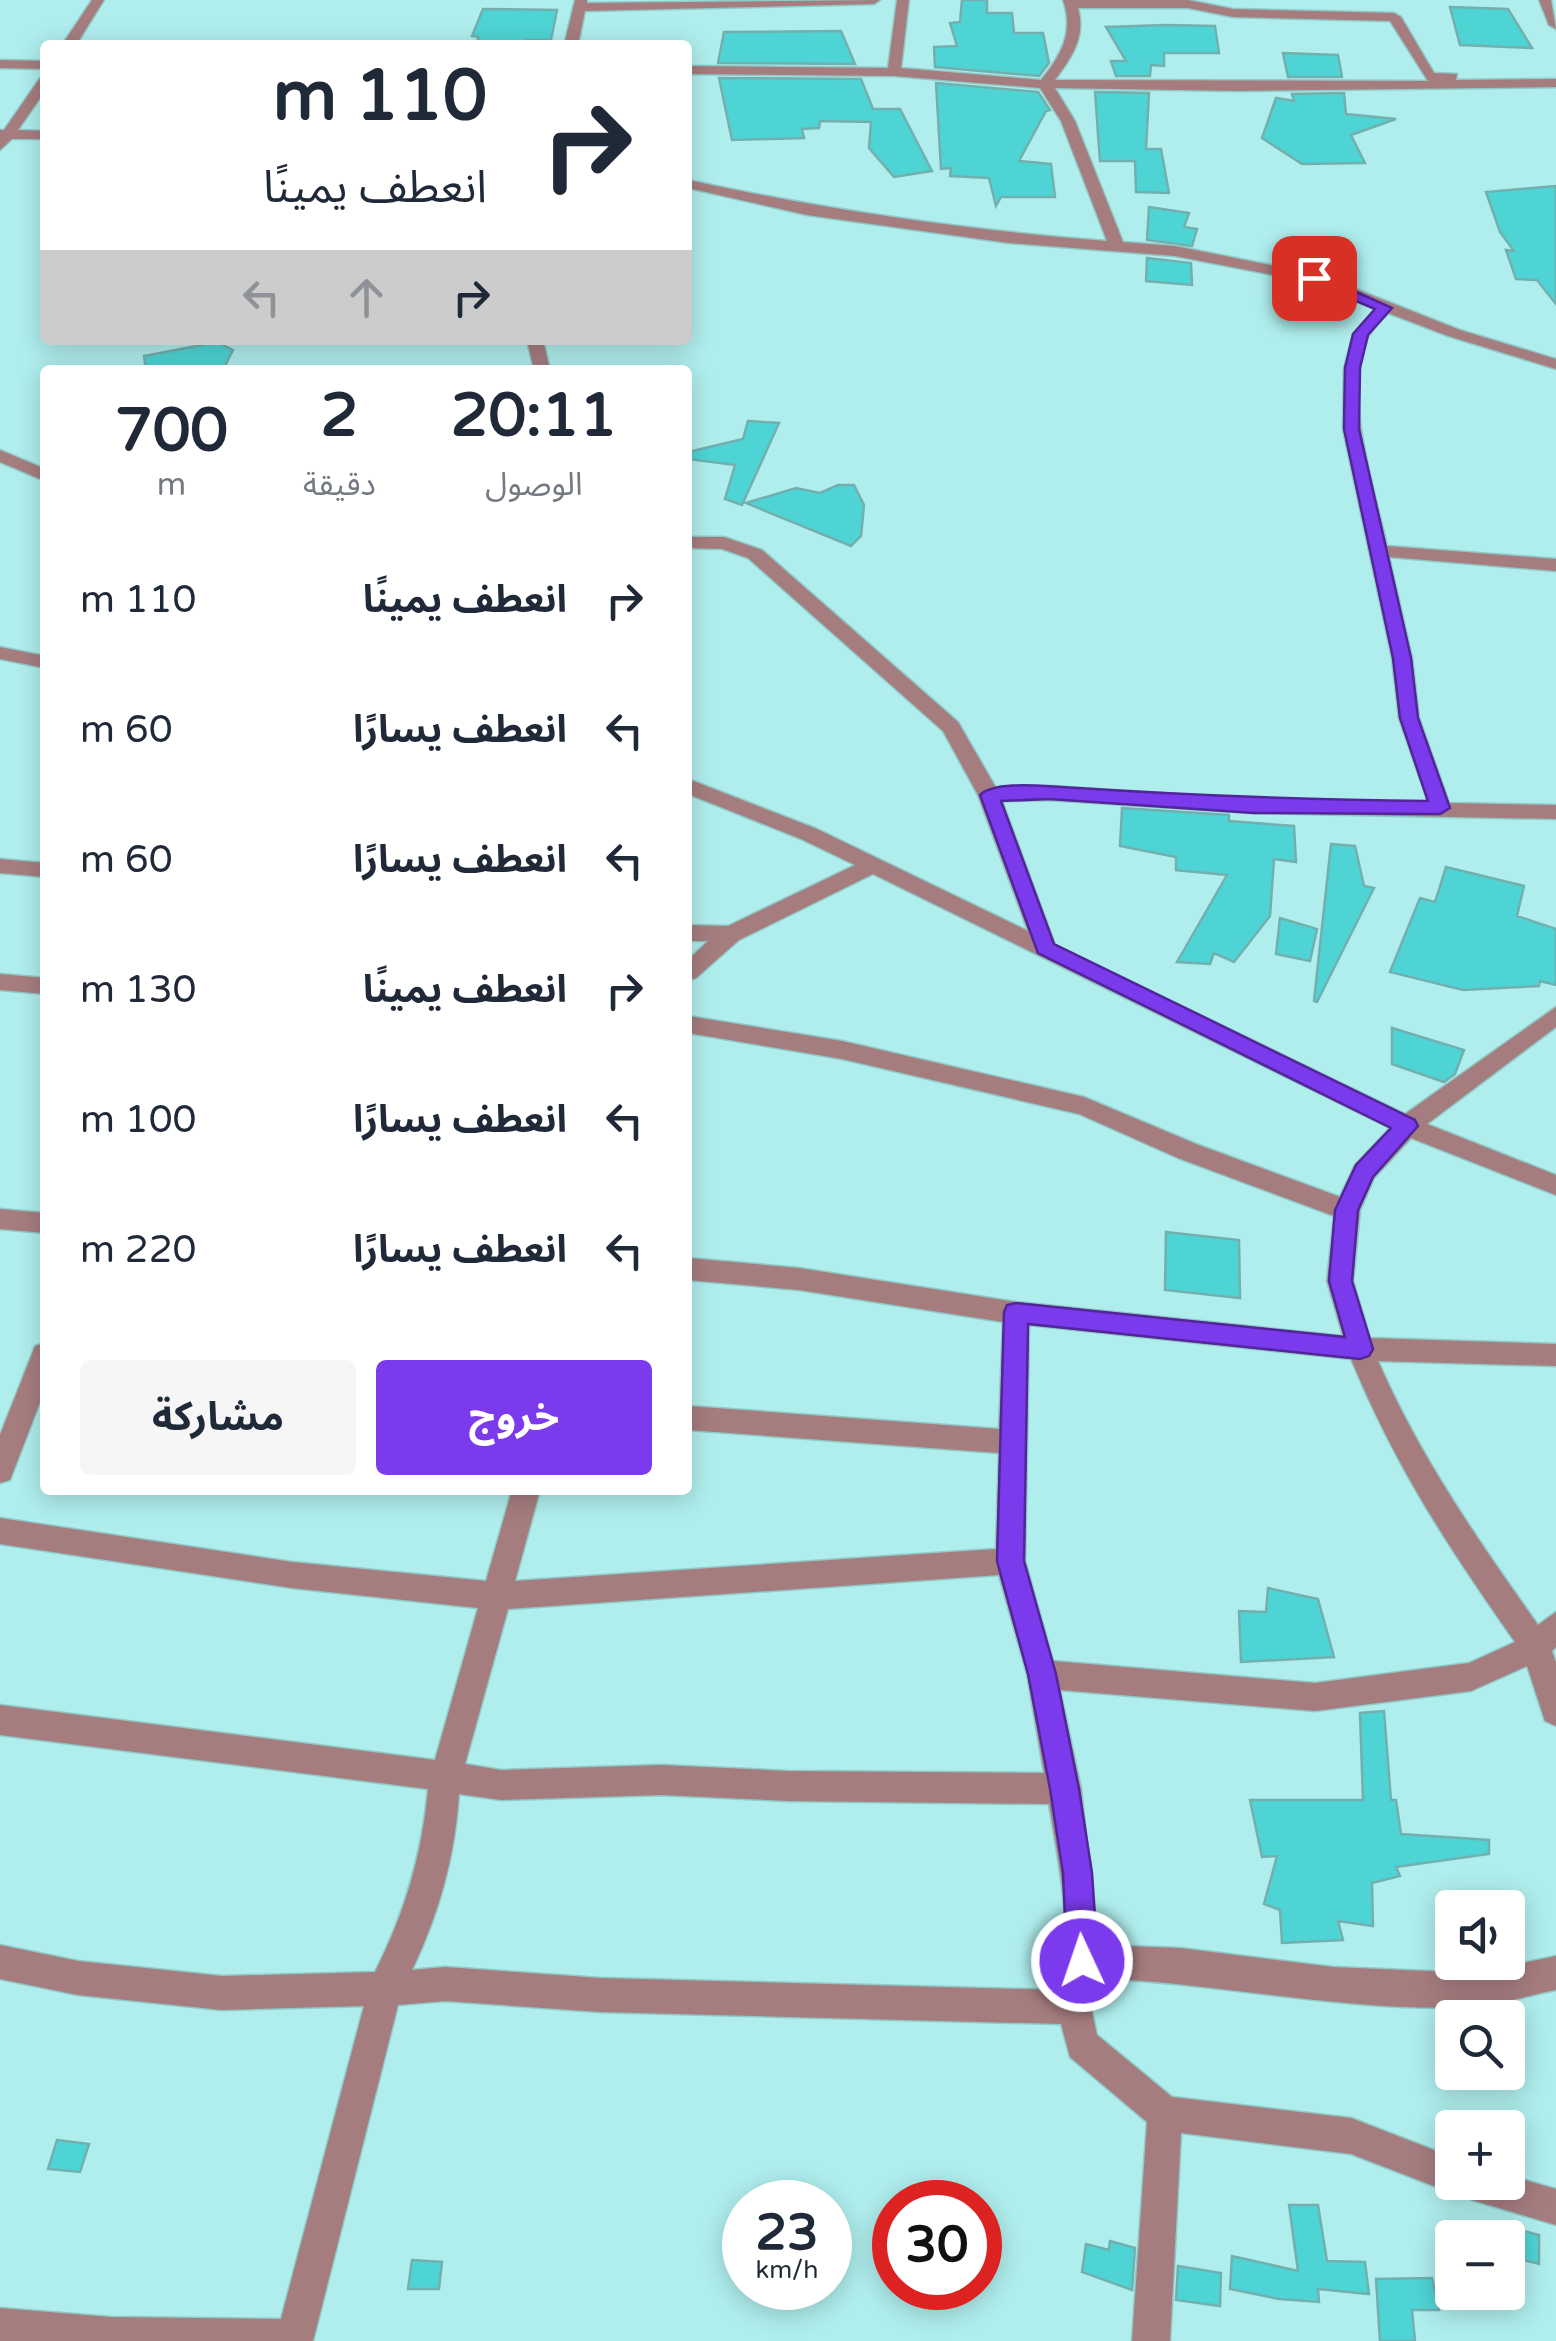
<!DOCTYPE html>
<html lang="ar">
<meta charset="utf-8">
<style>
:root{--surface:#fff;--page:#f6f6f7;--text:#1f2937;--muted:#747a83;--accent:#7c3aed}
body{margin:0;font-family:"Varela Round","Noto Sans Arabic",sans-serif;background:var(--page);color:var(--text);direction:rtl;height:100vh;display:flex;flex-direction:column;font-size:38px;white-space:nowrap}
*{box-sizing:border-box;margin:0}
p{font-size:32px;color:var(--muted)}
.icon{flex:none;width:55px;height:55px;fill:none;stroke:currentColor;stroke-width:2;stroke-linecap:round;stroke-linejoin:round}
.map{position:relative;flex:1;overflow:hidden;direction:ltr}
.sheet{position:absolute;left:40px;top:365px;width:652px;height:1130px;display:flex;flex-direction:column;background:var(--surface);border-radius:10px;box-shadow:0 5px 25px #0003;direction:rtl}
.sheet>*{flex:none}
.top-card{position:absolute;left:40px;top:40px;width:652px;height:305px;border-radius:10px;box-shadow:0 5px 25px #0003;direction:rtl;background:#fff;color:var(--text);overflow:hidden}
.controls{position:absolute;left:1435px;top:1890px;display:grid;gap:20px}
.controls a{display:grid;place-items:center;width:90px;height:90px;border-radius:10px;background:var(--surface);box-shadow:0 5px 25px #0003;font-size:50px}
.speed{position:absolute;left:722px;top:2180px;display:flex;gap:20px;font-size:50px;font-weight:700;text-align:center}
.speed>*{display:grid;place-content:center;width:130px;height:130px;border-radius:50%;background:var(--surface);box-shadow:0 5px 25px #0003;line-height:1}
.speed small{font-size:25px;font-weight:400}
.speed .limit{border:15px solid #d22;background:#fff;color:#111}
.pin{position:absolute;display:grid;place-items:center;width:85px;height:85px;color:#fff;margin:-42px;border-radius:20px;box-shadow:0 5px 15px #0006}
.me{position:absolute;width:110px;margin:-55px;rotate:357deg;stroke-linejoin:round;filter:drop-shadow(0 0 8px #0008)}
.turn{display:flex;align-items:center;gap:35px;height:210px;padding:0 40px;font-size:45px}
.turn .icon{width:130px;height:130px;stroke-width:2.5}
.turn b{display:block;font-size:70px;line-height:85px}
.lanes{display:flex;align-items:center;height:95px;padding:0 40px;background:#0003;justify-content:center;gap:50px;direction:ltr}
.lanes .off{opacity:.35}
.eta{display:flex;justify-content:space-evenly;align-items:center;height:170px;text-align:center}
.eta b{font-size:60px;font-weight:700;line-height:70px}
.primary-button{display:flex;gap:20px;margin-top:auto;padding:20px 40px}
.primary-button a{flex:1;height:115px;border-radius:10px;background:var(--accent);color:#fff;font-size:40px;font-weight:700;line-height:115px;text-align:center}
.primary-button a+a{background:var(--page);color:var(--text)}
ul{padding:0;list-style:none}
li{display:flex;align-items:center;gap:30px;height:130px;padding:0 40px}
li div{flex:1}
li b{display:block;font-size:38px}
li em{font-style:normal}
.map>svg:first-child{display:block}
.building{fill:#4fd4d5;stroke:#72b0af;stroke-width:2.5}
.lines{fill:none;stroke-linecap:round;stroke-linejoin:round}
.minor-casing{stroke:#90c9c8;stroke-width:3}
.minor{fill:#a67d7f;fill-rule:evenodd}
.route{fill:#7c3aed;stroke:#51269a;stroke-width:2.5}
</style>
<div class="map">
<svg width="1556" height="2341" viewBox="0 0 1556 2341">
<rect width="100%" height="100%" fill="#afeeed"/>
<path class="building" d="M 962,0 L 987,0 L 987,13 L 1012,13 L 1014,33 L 1043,33 L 1049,63 L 1039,76 L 935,67 L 934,47 L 957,46 L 950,23 L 960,22 Z
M 1450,7 L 1508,9 L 1532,48 L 1460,45 Z
M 483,9 L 557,10 L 551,40 L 526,40 L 525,45 L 476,43 L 479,37 L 472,36 Z
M 1166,25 L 1215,26 L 1219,53 L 1164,53 L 1164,66 L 1151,65 L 1150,76 L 1116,76 L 1111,61 L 1126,61 L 1106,27 Z
M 841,31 L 855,64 L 718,63 L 724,32 Z
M 1283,53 L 1338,55 L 1342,77 L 1288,77 Z
M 719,78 L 861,79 L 873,109 L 900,109 L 932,171 L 894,177 L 869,148 L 871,122 L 820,121 L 819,128 L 802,129 L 804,138 L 732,140 Z
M 936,83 L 1038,92 L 1050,110 L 1046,111 L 1019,161 L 1051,164 L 1055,197 L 1001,197 L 996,206 L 989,178 L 950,176 L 951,168 L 941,169 Z
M 1095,92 L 1149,93 L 1146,149 L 1161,149 L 1169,193 L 1136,192 L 1135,161 L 1100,161 Z
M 1344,93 L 1346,114 L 1396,119 L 1351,135 L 1365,163 L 1302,164 L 1262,138 L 1276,98 L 1294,101 L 1292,94 Z
M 1556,186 L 1556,304 L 1537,280 L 1516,279 L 1506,250 L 1514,251 L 1500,232 L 1486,192 Z
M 1149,207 L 1189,213 L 1184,227 L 1197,229 L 1192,246 L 1147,240 Z
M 1147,258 L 1191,263 L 1192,285 L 1146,281 Z
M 217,342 L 233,350 L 223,370 L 146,370 L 144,356 Z
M 748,421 L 779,423 L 742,505 L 725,499 L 735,465 L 688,459 L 688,452 L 743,439 Z
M 838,485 L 854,485 L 864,505 L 861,536 L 851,546 L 746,503 L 796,488 L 820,493 Z
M 1122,808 L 1229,815 L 1229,821 L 1294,826 L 1296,862 L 1274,859 L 1270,916 L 1234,962 L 1214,953 L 1210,964 L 1177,962 L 1227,875 L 1176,870 L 1176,857 L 1120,846 Z
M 1331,844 L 1355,846 L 1364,886 L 1374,888 L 1317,1002 L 1314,1001 Z
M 1446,867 L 1524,886 L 1517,916 L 1556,929 L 1556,985 L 1540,981 L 1539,986 L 1463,990 L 1390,972 L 1420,898 L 1435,902 Z
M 1280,918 L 1317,929 L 1310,961 L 1276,954 Z
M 1392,1028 L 1464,1050 L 1455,1074 L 1444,1082 L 1392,1064 Z
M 1166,1232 L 1239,1240 L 1240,1298 L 1165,1290 Z
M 1268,1588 L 1318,1599 L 1334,1657 L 1241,1662 L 1239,1611 L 1266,1612 Z
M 1384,1711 L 1391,1800 L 1396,1800 L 1401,1834 L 1489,1840 L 1489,1854 L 1396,1867 L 1400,1876 L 1372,1883 L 1373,1926 L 1338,1921 L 1343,1940 L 1282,1943 L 1280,1910 L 1264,1904 L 1277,1856 L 1262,1857 L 1250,1800 L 1363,1800 L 1360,1713 Z
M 57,2140 L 89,2144 L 80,2172 L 48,2169 Z
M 1289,2205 L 1318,2205 L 1327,2261 L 1365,2262 L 1369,2294 L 1318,2289 L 1319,2302 L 1279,2299 L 1230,2289 L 1232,2256 L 1298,2271 Z
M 1509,2227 L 1539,2235 L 1539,2264 L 1508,2256 Z
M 1110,2241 L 1135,2248 L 1132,2290 L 1082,2272 L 1086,2244 L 1109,2250 Z
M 412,2260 L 442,2262 L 439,2289 L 408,2289 Z
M 1178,2266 L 1221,2273 L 1220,2306 L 1176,2300 Z
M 1432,2278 L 1439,2310 L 1412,2310 L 1415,2341 L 1380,2341 L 1376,2279 Z"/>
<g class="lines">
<g class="minor-casing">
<path id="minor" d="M 92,0 L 104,0 L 76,45 L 62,45 Z
M 575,0 L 587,0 L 587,3 L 880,0 L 874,4 L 585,11 L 578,45 L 564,45 Z
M 897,0 L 909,0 L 901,68 L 1041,80 C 1062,54 1074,32 1063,0 L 1188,0 L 1233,9 L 1394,13 L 1401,17 L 1434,73 L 1457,74 L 1456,80 L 1556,79 L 1556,87 L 1240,91 L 1055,88 L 1075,121 L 1123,242 L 1175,246 L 1320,275 L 1460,330 L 1556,359 L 1556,369 L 1448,336 L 1388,313 C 1382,320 1372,328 1368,337 C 1342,395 1374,487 1387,546 L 1556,559 L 1556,571 L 1389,557 L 1412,658 L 1419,718 L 1449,803 L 1556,805 L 1556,819 L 1254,813 L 1049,800 L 1002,801 L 1055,945 L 1405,1114 L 1556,1007 L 1556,1027 L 1427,1124 L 1556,1175 L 1556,1195 L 1411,1138 L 1374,1178 L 1360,1210 L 1353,1281 L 1370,1338 L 1556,1344 L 1556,1366 L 1378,1361 C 1420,1457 1477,1539 1538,1625 L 1556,1612 L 1556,1647 L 1552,1651 L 1556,1663 L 1556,1726 L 1545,1721 L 1527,1666 L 1471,1691 L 1315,1711 L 1060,1690 L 1081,1789 L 1098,1945 L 1180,1948 L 1333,1967 L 1475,1973 L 1556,1956 L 1556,1990 C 1529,1995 1500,2005 1473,2007 C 1351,2013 1220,1983 1096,1978 L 1091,2007 L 1097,2035 L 1172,2097 L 1351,2118 L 1452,2157 L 1452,2182 L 1508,2182 L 1508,2175 L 1556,2189 L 1556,2225 L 1472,2200 L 1458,2190 L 1452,2193 L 1351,2154 L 1181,2133 L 1170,2341 L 1132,2341 L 1147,2122 L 1070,2057 L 1061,2024 L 600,2012 L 445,2001 L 398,2005 L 313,2341 L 0,2341 L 0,2308 L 111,2317 L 281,2319 L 364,2006 L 222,2010 L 78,1995 L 0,1979 L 0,1945 L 78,1961 L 222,1976 L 375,1972 C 405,1913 422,1855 428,1789 L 0,1735 L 0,1705 L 435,1760 L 478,1608 L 292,1588 L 0,1544 L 0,1518 L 292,1562 L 486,1581 L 512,1490 L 540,1490 L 515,1581 L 996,1549 L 999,1453 L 688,1430 L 688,1406 L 999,1429 L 1003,1322 L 799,1290 L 688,1280 L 688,1258 L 799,1268 L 1016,1302 L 1343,1336 L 1327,1281 L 1334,1216 L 1178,1158 L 1079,1114 L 842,1059 L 688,1033 L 688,1016 L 842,1041 L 1084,1097 L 1196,1144 L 1340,1197 L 1355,1165 L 1390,1128 L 873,874 L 739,940 L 696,978 L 688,980 L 688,960 L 708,941 L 688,941 L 688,925 L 728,926 L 855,865 L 801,839 L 688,794 L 688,779 L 817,829 L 1028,931 L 978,795 L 943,731 L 748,558 L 722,549 L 688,548 L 688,537 L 724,537 L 762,550 L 958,722 L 996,788 L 1049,786 L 1254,799 L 1428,802 L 1399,718 L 1392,658 L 1343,429 L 1344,369 L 1353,334 L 1376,308 L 1310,282 L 1175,256 L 1009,243 L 807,215 L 688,188 L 688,180 C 827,210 965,230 1107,241 L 1061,121 L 1040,88 L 894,76 L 688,74 L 688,66 L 888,68 ZM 1078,8 L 1188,8 L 1233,17 L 1390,21 L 1428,81 L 1055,80 C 1072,57 1086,37 1078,8 ZM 1029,1325 L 1351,1359 C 1396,1468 1448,1546 1515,1642 L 1469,1663 L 1315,1683 L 1053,1661 L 1025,1561 ZM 999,1575 L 1027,1674 L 1044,1773 L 788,1771 L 661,1765 L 501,1770 L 465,1764 L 508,1609 ZM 459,1794 L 501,1800 L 661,1795 L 788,1801 L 1049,1804 C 1059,1865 1073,1929 1061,1990 L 600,1978 L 445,1967 L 412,1970 C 439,1914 455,1856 459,1794 Z
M 1539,0 L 1551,0 L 1556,29 L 1549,25 Z
M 0,60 L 45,61 L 45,69 L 0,68 Z
M 45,77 L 45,91 L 18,130 L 45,131 L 45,139 L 12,139 L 0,150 L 0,130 L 4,130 L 40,78 Z
M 527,340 L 543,340 L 550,370 L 534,370 Z
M 0,450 L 45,469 L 45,481 L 0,462 Z
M 0,647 L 45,656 L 45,668 L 0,659 Z
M 0,859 L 45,863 L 45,877 L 0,873 Z
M 0,974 L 45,978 L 45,994 L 0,990 Z
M 0,1209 L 45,1213 L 45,1233 L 0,1229 Z
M 45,1343 L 45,1389 L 10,1480 L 0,1483 L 0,1435 L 32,1354 L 35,1346 Z"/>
</g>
<use href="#minor" class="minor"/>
</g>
<path class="route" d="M 1314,273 L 1392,308 L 1368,335 L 1360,368 L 1359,429 L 1411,658 L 1418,718 L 1450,808 L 1440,814 L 1254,813 L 1049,799 L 1001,801 L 1054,944 L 1415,1120 L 1418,1126 L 1373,1177 L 1358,1210 L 1352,1281 L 1373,1349 L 1369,1356 L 1360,1359 L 1028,1324 L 1024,1561 L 1056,1674 L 1079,1789 L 1092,1873 L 1098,1961 L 1093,1971 L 1082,1976 L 1072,1971 L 1067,1961 L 1063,1873 L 1050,1789 L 1028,1674 L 997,1561 L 1004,1312 L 1007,1305 L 1016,1303 L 1345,1337 L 1329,1281 L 1335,1210 L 1356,1165 L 1391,1128 L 1038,953 L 980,795 C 994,781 1041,786 1061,787 C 1184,795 1305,800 1428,801 L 1400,718 L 1393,658 L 1344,429 L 1345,368 L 1353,334 L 1375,309 L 1309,281 L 1307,278 Z"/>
</svg>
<div class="controls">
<a><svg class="icon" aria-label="sound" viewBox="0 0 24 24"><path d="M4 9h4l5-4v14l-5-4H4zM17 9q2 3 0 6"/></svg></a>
<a><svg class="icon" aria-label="search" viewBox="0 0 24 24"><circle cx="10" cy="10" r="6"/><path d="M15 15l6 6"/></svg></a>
<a>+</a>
<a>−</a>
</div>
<div class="speed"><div>23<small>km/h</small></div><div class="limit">30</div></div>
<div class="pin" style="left:1314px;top:278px;background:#d93025"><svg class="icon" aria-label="arrive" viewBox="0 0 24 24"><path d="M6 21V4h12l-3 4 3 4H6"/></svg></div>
<svg class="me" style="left:1082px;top:1961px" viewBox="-20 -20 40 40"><circle r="17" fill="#7c3aed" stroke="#fff" stroke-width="3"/><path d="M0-11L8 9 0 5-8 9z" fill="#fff"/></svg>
<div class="top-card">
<div class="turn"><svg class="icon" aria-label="right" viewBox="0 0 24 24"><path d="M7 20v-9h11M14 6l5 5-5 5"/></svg><div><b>110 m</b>انعطف يمينًا</div></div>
<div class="lanes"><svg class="icon off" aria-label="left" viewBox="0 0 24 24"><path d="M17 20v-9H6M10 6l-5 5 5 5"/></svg><svg class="icon off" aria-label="ahead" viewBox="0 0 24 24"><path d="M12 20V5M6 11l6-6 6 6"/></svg><svg class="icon" aria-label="right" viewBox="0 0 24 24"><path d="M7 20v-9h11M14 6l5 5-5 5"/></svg></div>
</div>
<section class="sheet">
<div class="eta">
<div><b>20:11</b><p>الوصول</p></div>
<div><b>2</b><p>دقيقة</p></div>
<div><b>700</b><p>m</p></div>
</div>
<ul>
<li><svg class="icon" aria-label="right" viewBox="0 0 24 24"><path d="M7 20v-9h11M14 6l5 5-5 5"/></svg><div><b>انعطف يمينًا</b></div><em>110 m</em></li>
<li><svg class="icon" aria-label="left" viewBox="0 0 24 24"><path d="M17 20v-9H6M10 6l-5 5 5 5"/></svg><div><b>انعطف يسارًا</b></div><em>60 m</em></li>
<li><svg class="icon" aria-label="left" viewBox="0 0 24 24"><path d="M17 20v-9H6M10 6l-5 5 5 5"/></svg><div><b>انعطف يسارًا</b></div><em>60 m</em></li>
<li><svg class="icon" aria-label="right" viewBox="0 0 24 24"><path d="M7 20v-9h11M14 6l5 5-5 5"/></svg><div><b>انعطف يمينًا</b></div><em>130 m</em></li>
<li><svg class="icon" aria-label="left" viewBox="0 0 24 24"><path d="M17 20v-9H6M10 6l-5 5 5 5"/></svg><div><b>انعطف يسارًا</b></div><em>100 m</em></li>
<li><svg class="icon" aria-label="left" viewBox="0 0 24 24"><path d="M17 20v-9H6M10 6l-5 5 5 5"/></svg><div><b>انعطف يسارًا</b></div><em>220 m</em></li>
</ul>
<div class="primary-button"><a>خروج</a><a>مشاركة</a></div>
</section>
</div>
